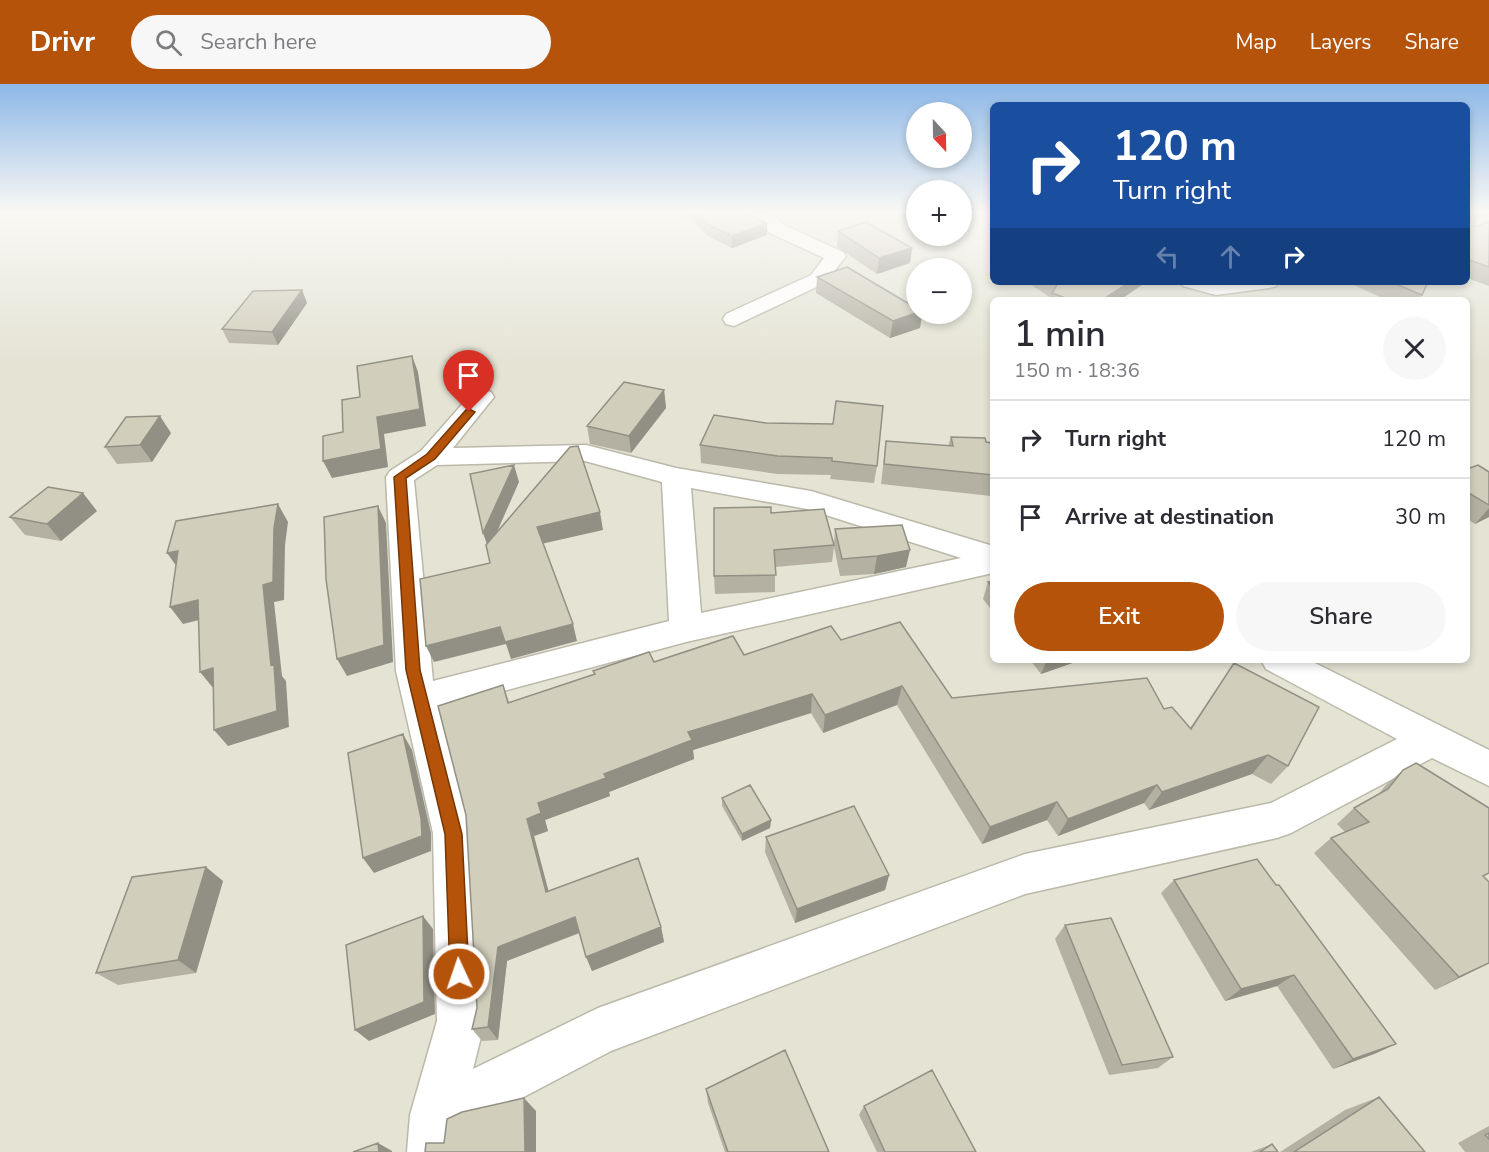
<!DOCTYPE html>
<meta charset="utf-8">
<style>
:root{--surface:#fff;--page:#f7f7f7;--text:#2b2b33;--muted:#7c7c81;--line:#e1e1e2;--accent:#b45309}
body{margin:0;font-family:"Nunito Sans",sans-serif;background:var(--page);color:var(--text);height:100vh;display:flex;flex-direction:column;font-size:22px;white-space:nowrap}
*{box-sizing:border-box;margin:0}
p{font-size:20px;color:var(--muted)}
.icon{flex:none;width:33px;height:33px;fill:none;stroke:currentColor;stroke-width:2;stroke-linecap:round;stroke-linejoin:round}
.map{position:relative;flex:1;overflow:hidden}
.sheet{position:absolute;left:990px;top:213px;width:480px;height:366px;display:flex;flex-direction:column;background:var(--surface);border-radius:9px;box-shadow:0 3px 9px #0003}
.sheet>*{flex:none}
.hud{position:absolute;left:990px;top:18px;width:480px;height:183px;border-radius:9px;box-shadow:0 3px 9px #0003;background:#1a4fa0;color:#fff;overflow:hidden}
.needle{width:39px;rotate:158deg}
.tools{position:absolute;left:906px;top:18px;display:grid;gap:12px}
.tools a{display:grid;place-items:center;width:66px;height:66px;border-radius:50%;background:var(--surface);box-shadow:0 3px 9px #0003;font-size:30px}
.pin{position:absolute;display:grid;place-items:center;width:51px;height:51px;color:#fff;margin:-62px -26px;border-radius:50% 50% 50% 0;rotate:-45deg;box-shadow:0 0 6px #0007}
.pin .icon{rotate:45deg}
.me{position:absolute;width:66px;margin:-33px;rotate:357deg;stroke-linejoin:round;filter:drop-shadow(0 0 4px #0008)}
.turn{display:flex;align-items:center;gap:21px;height:126px;padding:0 24px;font-size:27px}
.turn .icon{width:78px;height:78px;stroke-width:2.5}
.turn b{display:block;font-size:42px;line-height:51px}
.lanes{display:flex;align-items:center;height:57px;padding:0 24px;background:#0003;justify-content:center;gap:30px;direction:ltr}
.lanes .off{opacity:.35}
.round{display:grid;place-items:center;flex:none;width:63px;height:63px;border-radius:32px;background:var(--page)}
.overview{display:flex;align-items:center;justify-content:space-between;height:102px;padding:0 24px}
h1{font-size:36px;font-weight:600;line-height:45px}
.primary-button{display:flex;gap:12px;margin-top:auto;padding:12px 24px}
.primary-button a{flex:1;height:69px;border-radius:36px;background:var(--accent);color:#fff;font-size:24px;font-weight:600;line-height:69px;text-align:center}
.primary-button a+a{background:var(--page);color:var(--text)}
ul{padding:0;list-style:none}
li{display:flex;align-items:center;gap:18px;height:78px;padding:0 24px;border-top:2px solid var(--line)}
li div{flex:1}
li b{display:block;font-size:22px}
li em{font-style:normal}
header{display:flex;align-items:center;gap:36px;box-sizing:border-box;height:84px;padding:0 30px;background:var(--accent);color:#fff}
header strong{font-size:28px}
nav{display:flex;gap:33px;margin-inline-start:auto;font-size:21px}
.search{width:420px;height:54px;background:var(--page);display:flex;align-items:center;gap:15px;box-sizing:border-box;padding:0 21px;border-radius:33px;color:var(--muted);font-size:22px}
.map>svg:first-child{display:block}
.residential{fill:#e4e3d4;fill-rule:evenodd}
.lines{fill:none;stroke-linecap:round;stroke-linejoin:round}
.minor-casing{stroke:#bbb9a9;stroke-width:3}
.minor{fill:#fff;fill-rule:evenodd}
.wall{fill:#b4b1a2}
.shaded-wall{fill:#929084}
.building{fill:#d1cebc;stroke:#929084;stroke-width:1.5}
.route{fill:#b45309;stroke:#753606;stroke-width:1.5}
</style>
<header>
<strong>Drivr</strong>
<div class="search"><svg class="icon" aria-label="search" viewBox="0 0 24 24"><circle cx="10" cy="10" r="6"/><path d="M15 15l6 6"/></svg>Search here</div>
<nav><a>Map</a><a>Layers</a><a>Share</a></nav>
</header>
<div class="map">
<svg width="1489" height="1068" viewBox="0 0 1489 1068">
<rect width="100%" height="100%" fill="#f1f0e6"/>
<path class="residential" d="M 0,129 L 916,129 L 916,152 L 962,152 L 962,129 L 993,129 L 993,198 L 1467,198 L 1467,129 L 1489,129 L 1489,1068 L 0,1068 ZM 916,184 L 962,184 L 962,230 L 916,230 ZM 993,216 L 1467,216 L 1467,576 L 993,576 Z"/>
<g class="lines">
<g class="minor-casing">
<path id="minor" d="M 749,129 L 769,129 L 784,141 L 843,168 L 846,172 L 825,199 L 734,242 L 726,240 L 723,235 L 726,230 L 811,191 L 824,174 L 770,149 Z
M 1180,198 L 1279,198 L 1276,202 L 1269,204 L 1216,211 L 1183,202 Z
M 482,306 L 491,308 L 494,313 L 453,364 L 586,361 L 676,384 L 811,407 L 993,462 L 993,489 L 686,558 L 440,624 L 473,749 L 485,937 L 473,985 L 598,924 L 1025,770 L 1271,719 L 1397,655 L 1266,585 L 1261,576 L 1309,576 L 1489,666 L 1489,702 L 1432,674 L 1291,749 L 1277,754 L 1025,810 L 611,967 L 461,1046 L 459,1068 L 407,1068 L 410,1031 L 437,937 L 433,749 L 396,587 L 386,393 L 390,387 L 421,367 L 473,308 ZM 585,377 L 662,398 L 669,537 L 433,597 L 414,396 L 437,381 ZM 691,404 L 807,425 L 961,474 L 701,529 Z"/>
</g>
<use href="#minor" class="minor"/>
</g>
<path class="wall" d="M 684,129 L 746,129 L 767,139 L 767,151 L 732,164 L 708,152 Z
M 1467,129 L 1475,136 L 1475,142 L 1478,142 L 1489,137 L 1489,202 L 1467,194 Z
M 838,147 L 912,164 L 910,179 L 877,190 L 837,163 Z
M 817,193 L 916,230 L 922,230 L 920,244 L 890,254 L 816,209 Z
M 1030,198 L 1146,198 L 1120,216 L 1050,216 L 1051,214 L 1030,200 Z
M 1347,198 L 1428,198 L 1419,216 L 1387,216 Z
M 302,206 L 307,219 L 278,261 L 229,259 L 222,245 Z
M 664,306 L 666,324 L 631,369 L 590,360 L 587,342 Z
M 714,331 L 877,382 L 874,399 L 830,395 L 831,391 L 777,390 L 701,379 L 700,361 Z
M 171,349 L 152,378 L 117,380 L 105,363 Z
M 951,353 L 993,359 L 993,426 L 991,425 L 991,412 L 881,400 L 886,357 L 948,362 Z
M 1467,385 L 1489,388 L 1489,433 L 1475,440 L 1467,435 Z
M 97,427 L 61,457 L 25,451 L 10,433 Z
M 771,429 L 834,460 L 835,445 L 906,483 L 874,490 L 840,492 L 834,463 L 832,478 L 775,483 L 775,508 L 715,510 L 714,492 Z
M 993,497 L 993,528 L 983,515 L 988,498 Z
M 841,556 L 952,614 L 1164,625 L 1190,644 L 1234,579 L 1288,682 L 1271,700 L 1252,690 L 1149,726 L 1144,719 L 1058,752 L 1047,736 L 982,760 L 897,621 L 823,649 L 811,629 L 693,666 L 694,675 L 609,708 L 610,712 L 545,736 L 548,747 L 534,752 L 548,807 L 661,843 L 664,858 L 592,887 L 580,849 L 507,877 L 498,956 L 482,957 L 472,945 L 477,924 L 503,601 L 509,618 L 594,591 L 593,587 L 654,578 L 744,571 Z
M 1030,576 L 1081,576 L 1041,590 Z
M 1403,686 L 1484,793 L 1489,798 L 1489,879 L 1435,906 L 1314,769 L 1331,754 L 1345,748 L 1337,740 L 1354,724 L 1378,711 L 1385,702 Z
M 722,714 L 771,736 L 770,744 L 742,757 L 722,722 Z
M 766,753 L 889,791 L 885,806 L 795,839 L 765,768 Z
M 1174,796 L 1396,960 L 1374,970 L 1333,985 L 1277,902 L 1225,917 L 1161,809 Z
M 223,797 L 196,889 L 118,901 L 96,889 Z
M 1065,841 L 1173,973 L 1158,984 L 1109,991 L 1055,855 Z
M 706,1005 L 829,1068 L 725,1068 L 708,1019 Z
M 1379,1013 L 1425,1068 L 1280,1068 L 1345,1026 Z
M 864,1022 L 976,1068 L 877,1068 L 859,1031 Z
M 1489,1042 L 1489,1068 L 1465,1068 L 1458,1059 Z
M 1272,1060 L 1278,1068 L 1251,1068 Z"/>
<path class="shaded-wall" d="M 1473,129 L 1489,129 L 1489,130 L 1467,140 Z
M 767,139 L 767,151 L 732,164 L 732,152 Z
M 912,164 L 910,179 L 877,190 L 879,174 Z
M 1130,198 L 1146,198 L 1120,216 L 1102,216 Z
M 302,206 L 307,219 L 278,261 L 272,248 Z
M 916,229 L 922,230 L 920,244 L 890,254 L 893,237 Z
M 412,272 L 418,288 L 426,342 L 384,350 L 388,383 L 332,394 L 323,377 L 377,333 Z
M 664,306 L 666,324 L 631,369 L 629,352 Z
M 160,332 L 171,349 L 152,378 L 140,361 Z
M 514,381 L 519,398 L 489,466 L 483,449 Z
M 83,409 L 97,427 L 61,457 L 47,440 Z
M 278,420 L 288,438 L 285,461 L 284,516 L 274,518 L 282,592 L 286,597 L 289,643 L 228,662 L 214,646 L 271,581 L 263,501 Z
M 378,422 L 386,439 L 393,578 L 347,592 L 337,575 Z
M 1489,424 L 1489,433 L 1475,440 Z
M 600,428 L 603,446 L 541,460 L 537,443 Z
M 910,466 L 906,483 L 874,490 L 877,472 Z
M 178,467 L 180,487 L 167,469 Z
M 198,516 L 211,533 L 183,540 L 170,523 Z
M 573,540 L 577,557 L 511,575 L 506,560 L 434,578 L 426,562 L 500,543 Z
M 1047,576 L 1081,576 L 1041,590 Z
M 213,584 L 214,605 L 200,588 Z
M 902,602 L 897,621 L 823,649 L 825,631 Z
M 812,610 L 811,629 L 693,666 L 694,675 L 609,708 L 610,712 L 545,736 L 548,747 L 534,752 L 553,824 L 546,808 L 527,735 L 538,719 L 604,690 L 688,648 Z
M 403,650 L 412,666 L 431,749 L 431,767 L 374,789 L 363,774 Z
M 1268,671 L 1252,690 L 1149,726 L 1162,708 Z
M 1157,701 L 1144,719 L 1058,752 L 1068,735 Z
M 1057,718 L 1047,736 L 982,760 L 990,743 Z
M 771,736 L 770,744 L 742,757 L 742,750 Z
M 206,783 L 223,797 L 196,889 L 178,876 Z
M 889,791 L 885,806 L 795,839 L 797,825 Z
M 423,832 L 433,845 L 435,930 L 369,957 L 355,946 Z
M 575,833 L 581,848 L 507,877 L 498,956 L 488,943 L 498,863 Z
M 661,843 L 664,858 L 592,887 L 586,873 Z
M 1489,879 L 1435,906 L 1459,893 Z
M 1294,891 L 1277,902 L 1225,917 L 1241,905 Z
M 1396,960 L 1374,970 L 1333,985 L 1353,975 Z
M 524,1014 L 536,1027 L 536,1068 L 525,1068 Z
M 378,1059 L 392,1067 L 392,1068 L 379,1068 Z"/>
<path class="building" d="M 696,129 L 746,129 L 767,139 L 732,152 L 708,141 Z
M 1467,129 L 1475,129 L 1475,142 L 1478,142 L 1489,137 L 1489,183 L 1467,175 Z
M 866,138 L 912,164 L 879,174 L 838,147 Z
M 847,183 L 916,224 L 916,229 L 893,237 L 817,193 Z
M 1053,198 L 1130,198 L 1102,216 L 1071,216 L 1052,209 L 1057,201 Z
M 1391,198 L 1428,198 L 1422,211 Z
M 302,206 L 272,248 L 222,245 L 253,207 Z
M 412,272 L 420,325 L 377,333 L 381,365 L 323,377 L 323,352 L 343,348 L 342,316 L 360,313 L 357,282 Z
M 624,298 L 664,306 L 629,352 L 587,342 Z
M 836,317 L 883,322 L 877,382 L 832,377 L 832,374 L 778,372 L 700,361 L 714,331 L 766,339 L 833,340 Z
M 160,332 L 140,361 L 105,363 L 126,333 Z
M 951,353 L 985,354 L 986,358 L 993,359 L 993,391 L 884,380 L 886,357 L 953,362 Z
M 578,362 L 600,428 L 537,443 L 573,540 L 505,558 L 500,543 L 426,562 L 420,495 L 490,479 L 486,461 L 570,363 Z
M 514,381 L 483,449 L 470,390 Z
M 1478,381 L 1489,388 L 1489,421 L 1467,408 L 1467,385 Z
M 48,403 L 83,409 L 47,440 L 10,433 Z
M 278,420 L 274,444 L 273,498 L 263,501 L 271,581 L 274,580 L 277,627 L 214,646 L 213,584 L 200,588 L 198,516 L 170,523 L 178,467 L 167,469 L 176,437 Z
M 378,422 L 384,561 L 337,575 L 326,495 L 324,433 Z
M 771,423 L 771,429 L 824,425 L 834,461 L 774,466 L 776,491 L 714,492 L 714,424 Z
M 902,441 L 910,466 L 877,472 L 842,475 L 835,445 Z
M 993,497 L 993,504 L 988,498 Z
M 900,538 L 952,614 L 1147,594 L 1164,625 L 1172,623 L 1191,645 L 1234,579 L 1319,623 L 1288,682 L 1268,671 L 1162,708 L 1157,701 L 1068,735 L 1057,718 L 990,743 L 902,602 L 825,631 L 812,610 L 688,648 L 692,656 L 604,690 L 606,694 L 538,719 L 541,729 L 527,735 L 546,808 L 638,774 L 661,843 L 586,873 L 575,833 L 498,863 L 488,943 L 472,945 L 477,924 L 466,731 L 438,622 L 503,601 L 508,619 L 595,590 L 593,587 L 649,568 L 654,578 L 733,552 L 744,571 L 831,542 L 841,556 Z
M 403,650 L 421,734 L 422,752 L 363,774 L 348,669 Z
M 1416,679 L 1489,724 L 1489,789 L 1483,792 L 1489,798 L 1489,879 L 1459,893 L 1331,754 L 1369,738 L 1354,724 L 1388,705 L 1403,686 Z
M 750,701 L 771,736 L 742,750 L 722,714 Z
M 854,722 L 889,791 L 797,825 L 766,753 Z
M 1257,775 L 1276,801 L 1279,801 L 1396,960 L 1353,975 L 1294,891 L 1241,905 L 1174,796 Z
M 206,783 L 178,876 L 96,889 L 132,793 Z
M 423,832 L 424,918 L 355,946 L 346,861 Z
M 1111,834 L 1173,973 L 1122,981 L 1065,841 Z
M 785,966 L 829,1068 L 728,1068 L 706,1005 Z
M 932,986 L 976,1068 L 885,1068 L 864,1022 Z
M 1379,1013 L 1425,1068 L 1294,1068 Z
M 524,1014 L 525,1068 L 425,1068 L 426,1059 L 444,1059 L 447,1035 L 462,1028 Z
M 1489,1049 L 1489,1055 L 1485,1051 Z
M 378,1059 L 379,1068 L 353,1068 Z
M 1272,1060 L 1278,1068 L 1260,1068 Z"/>
<linearGradient id="sky" x2="0" y2="1"><stop stop-color="#8eb8e8"/><stop offset="0.46" stop-color="#f9f8f4"/><stop offset="1" stop-color="#f9f8f4" stop-opacity="0"/></linearGradient>
<rect width="1489" height="279" fill="url(#sky)"/>
<path class="route" d="M 469,325 L 475,328 L 435,375 L 406,394 L 420,586 L 462,750 L 469,890 L 466,897 L 459,899 L 452,897 L 450,890 L 445,750 L 406,586 L 394,393 L 427,370 L 466,326 Z"/>
</svg>
<div class="tools">
<a><svg class="needle" viewBox="-14 -14 28 28"><path d="M0-13l5 13h-10z" fill="#e53935"/><path d="M0 13l5-13h-10z" fill="#7c7c81"/></svg></a>
<a>+</a>
<a>−</a>
</div>
<div class="pin" style="left:469px;top:328px;background:#d93025"><svg class="icon" aria-label="arrive" viewBox="0 0 24 24"><path d="M6 21V4h12l-3 4 3 4H6"/></svg></div>
<svg class="me" style="left:459px;top:890px" viewBox="-20 -20 40 40"><circle r="17" fill="#b45309" stroke="#fff" stroke-width="3"/><path d="M0-11L8 9 0 5-8 9z" fill="#fff"/></svg>
<div class="hud">
<div class="turn"><svg class="icon" aria-label="right" viewBox="0 0 24 24"><path d="M7 20v-9h11M14 6l5 5-5 5"/></svg><div><b>120 m</b>Turn right</div></div>
<div class="lanes"><svg class="icon off" aria-label="left" viewBox="0 0 24 24"><path d="M17 20v-9H6M10 6l-5 5 5 5"/></svg><svg class="icon off" aria-label="ahead" viewBox="0 0 24 24"><path d="M12 20V5M6 11l6-6 6 6"/></svg><svg class="icon" aria-label="right" viewBox="0 0 24 24"><path d="M7 20v-9h11M14 6l5 5-5 5"/></svg></div>
</div>
<section class="sheet">
<div class="overview"><div><h1>1 min</h1><p>150 m · 18:36</p></div><a class="round"><svg class="icon" aria-label="close" viewBox="0 0 24 24"><path d="M6 6l12 12M18 6L6 18"/></svg></a></div>
<ul>
<li><svg class="icon" aria-label="right" viewBox="0 0 24 24"><path d="M7 20v-9h11M14 6l5 5-5 5"/></svg><div><b>Turn right</b></div><em>120 m</em></li>
<li><svg class="icon" aria-label="arrive" viewBox="0 0 24 24"><path d="M6 21V4h12l-3 4 3 4H6"/></svg><div><b>Arrive at destination</b></div><em>30 m</em></li>
</ul>
<div class="primary-button"><a>Exit</a><a>Share</a></div>
</section>
</div>
